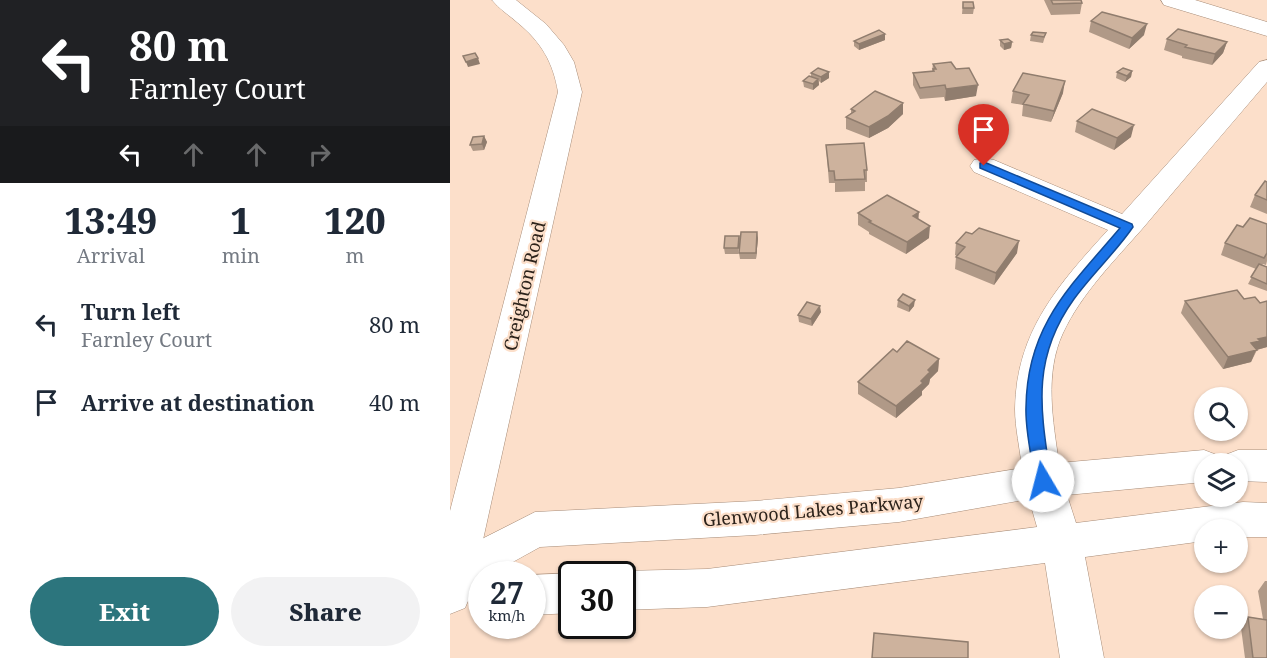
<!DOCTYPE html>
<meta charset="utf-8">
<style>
:root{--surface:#fff;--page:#f2f2f3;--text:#1f2937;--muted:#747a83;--accent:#2c757d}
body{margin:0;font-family:"Noto Serif",serif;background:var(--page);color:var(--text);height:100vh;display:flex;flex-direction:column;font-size:22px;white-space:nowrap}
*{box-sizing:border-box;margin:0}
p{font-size:20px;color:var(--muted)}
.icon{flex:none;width:33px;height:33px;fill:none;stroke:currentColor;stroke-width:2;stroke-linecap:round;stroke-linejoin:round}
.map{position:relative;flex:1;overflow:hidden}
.sheet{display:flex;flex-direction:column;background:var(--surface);width:450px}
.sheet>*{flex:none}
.hud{background:#202124;color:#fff;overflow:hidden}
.buttons{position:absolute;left:744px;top:387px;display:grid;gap:12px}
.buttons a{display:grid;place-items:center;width:54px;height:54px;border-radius:50%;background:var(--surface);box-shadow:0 2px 4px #0004;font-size:30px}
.speed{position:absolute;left:18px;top:561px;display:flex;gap:12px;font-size:30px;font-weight:700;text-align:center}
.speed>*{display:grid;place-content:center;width:78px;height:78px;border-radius:50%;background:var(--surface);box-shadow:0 2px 4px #0004;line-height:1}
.speed small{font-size:15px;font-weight:400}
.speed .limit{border:3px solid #111;border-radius:9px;background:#fff;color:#111}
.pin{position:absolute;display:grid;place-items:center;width:51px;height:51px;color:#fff;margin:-62px -26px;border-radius:50% 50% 50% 0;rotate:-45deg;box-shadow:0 0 6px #0007}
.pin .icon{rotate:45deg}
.me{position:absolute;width:66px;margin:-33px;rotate:352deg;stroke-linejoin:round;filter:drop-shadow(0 0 4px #0008)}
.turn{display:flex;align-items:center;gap:21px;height:126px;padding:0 30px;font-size:27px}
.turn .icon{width:78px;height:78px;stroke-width:2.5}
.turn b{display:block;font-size:42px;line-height:51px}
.lanes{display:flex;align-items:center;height:57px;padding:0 30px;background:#0003;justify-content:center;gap:30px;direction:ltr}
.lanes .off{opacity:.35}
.eta{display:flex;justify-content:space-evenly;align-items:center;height:102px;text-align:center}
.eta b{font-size:36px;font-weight:800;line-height:42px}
.action{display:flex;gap:12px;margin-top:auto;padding:12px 30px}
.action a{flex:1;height:69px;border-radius:36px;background:var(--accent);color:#fff;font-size:24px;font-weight:800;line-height:69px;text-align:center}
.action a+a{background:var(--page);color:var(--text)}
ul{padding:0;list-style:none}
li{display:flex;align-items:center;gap:18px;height:78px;padding:0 30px}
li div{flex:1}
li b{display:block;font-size:22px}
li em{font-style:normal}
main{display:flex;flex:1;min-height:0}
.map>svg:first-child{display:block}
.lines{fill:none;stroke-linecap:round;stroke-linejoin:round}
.minor-casing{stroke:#a78c78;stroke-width:1}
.secondary-casing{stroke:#a78c78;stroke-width:1}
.minor{fill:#fff;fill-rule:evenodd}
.secondary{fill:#fff;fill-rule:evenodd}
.wall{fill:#b09987}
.shaded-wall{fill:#907d6e}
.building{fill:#cdb29d;stroke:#907d6e;stroke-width:1.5}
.route{fill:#1a73e8;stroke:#114b97;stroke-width:1.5}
.labels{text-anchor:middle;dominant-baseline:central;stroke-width:4.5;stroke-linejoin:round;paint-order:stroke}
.street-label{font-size:18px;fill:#2d231b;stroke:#fcdfca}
</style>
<main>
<section class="sheet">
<div class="hud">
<div class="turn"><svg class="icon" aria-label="left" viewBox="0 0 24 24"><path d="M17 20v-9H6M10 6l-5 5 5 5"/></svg><div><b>80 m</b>Farnley Court</div></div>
<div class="lanes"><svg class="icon" aria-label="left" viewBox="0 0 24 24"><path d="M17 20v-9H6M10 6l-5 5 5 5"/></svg><svg class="icon off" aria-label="ahead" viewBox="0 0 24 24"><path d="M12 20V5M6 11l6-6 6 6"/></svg><svg class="icon off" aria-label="ahead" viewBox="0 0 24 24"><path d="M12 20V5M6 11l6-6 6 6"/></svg><svg class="icon off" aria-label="right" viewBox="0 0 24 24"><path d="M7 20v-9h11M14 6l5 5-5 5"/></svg></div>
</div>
<div class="eta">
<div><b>13:49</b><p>Arrival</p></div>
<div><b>1</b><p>min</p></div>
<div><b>120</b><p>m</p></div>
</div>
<ul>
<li><svg class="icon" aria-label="left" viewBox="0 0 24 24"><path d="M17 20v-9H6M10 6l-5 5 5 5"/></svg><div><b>Turn left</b><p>Farnley Court</p></div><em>80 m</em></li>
<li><svg class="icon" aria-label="arrive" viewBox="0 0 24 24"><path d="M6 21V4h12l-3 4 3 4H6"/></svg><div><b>Arrive at destination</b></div><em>40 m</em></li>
</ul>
<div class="action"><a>Exit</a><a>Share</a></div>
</section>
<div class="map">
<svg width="817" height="658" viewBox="0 0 817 658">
<rect width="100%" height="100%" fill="#fcdfca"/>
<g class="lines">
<g class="minor-casing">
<path id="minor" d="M 711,0 L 745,0 L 817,22 L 817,36 L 714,5 Z
M 817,60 L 817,82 C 776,130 734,179 693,228 C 665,260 631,294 613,333 C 594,374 603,421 609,463 L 754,450 L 767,455 L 771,462 L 775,455 L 788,450 L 817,450 L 817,482 L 788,481 L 788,464 L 754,464 L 754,482 L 617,495 L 626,523 L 793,502 L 817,503 L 817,537 L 788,537 L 788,530 L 754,530 L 754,541 L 635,557 L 654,658 L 610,658 L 595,563 L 257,607 L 172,610 L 172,574 L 164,574 L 172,571 L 257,569 L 587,527 L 579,499 L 449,522 L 305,535 L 90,547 L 41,574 L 32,574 L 32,580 L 7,591 L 0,588 L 0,555 L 85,512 L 305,501 L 449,488 L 572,468 C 570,449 565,428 565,409 C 566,331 609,284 658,230 L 524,172 L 520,166 L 524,160 L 534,158 L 544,160 L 672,214 L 809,62 Z
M 122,573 L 125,574 L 122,574 L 122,613 L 82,615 L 82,575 Z"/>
</g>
<g class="secondary-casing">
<path id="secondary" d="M 42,0 L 66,0 L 96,24 L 114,45 L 124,62 L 132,92 L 21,594 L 15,608 L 0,614 L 0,511 L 108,92 C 103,62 91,42 68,23 C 59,15 49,9 42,0 Z"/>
</g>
<use href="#minor" class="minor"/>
<use href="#secondary" class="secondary"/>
</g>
<path class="wall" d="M 594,0 L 631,0 L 632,3 L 630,14 L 601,15 Z
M 513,2 L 524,8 L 523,14 L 512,14 Z
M 641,21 L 694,35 L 679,49 L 639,32 Z
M 596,33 L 593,43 L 580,41 L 581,35 Z
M 435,34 L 435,40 L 409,50 L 404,46 L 404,41 Z
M 717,39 L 777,42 L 773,53 L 762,65 L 732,58 L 732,56 L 714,50 Z
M 550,40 L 562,42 L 561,48 L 554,50 L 550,46 Z
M 483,64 L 526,96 L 495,101 L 494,97 L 470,99 L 463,85 L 463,73 L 482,71 Z
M 682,71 L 681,77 L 675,82 L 666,78 L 667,72 Z
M 361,73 L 379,78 L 371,83 L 369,81 L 369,85 L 363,90 L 354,87 L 353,81 L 361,77 Z
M 563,91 L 613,93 L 601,122 L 572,116 L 573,105 L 561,103 Z
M 401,109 L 453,114 L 438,128 L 419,138 L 396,129 L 396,117 L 401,113 Z
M 627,121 L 681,137 L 664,150 L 625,132 Z
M 34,136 L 37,142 L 34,150 L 23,151 L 20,145 Z
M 376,145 L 417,170 L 417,182 L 415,182 L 415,191 L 385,192 L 385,183 L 379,183 Z
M 817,182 L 817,214 L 800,207 L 805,195 Z
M 408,213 L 479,238 L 456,254 L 419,234 L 419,232 L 408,225 Z
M 817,224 L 817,261 L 816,265 L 813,264 L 812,265 L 817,267 L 817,291 L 798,284 L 806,269 L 771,255 L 775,243 L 793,227 Z
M 308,238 L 306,259 L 290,259 L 289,253 Z
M 289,242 L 288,254 L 275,254 L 274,248 Z
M 506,243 L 567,253 L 544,285 L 505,269 L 506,257 L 507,256 L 505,255 Z
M 794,299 L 810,303 L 817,301 L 817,347 L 807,350 L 801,362 L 773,369 L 731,313 L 735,301 Z
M 448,300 L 464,306 L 459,312 L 447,307 Z
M 371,312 L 362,326 L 349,322 L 348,315 Z
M 447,352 L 489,359 L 488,371 L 480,379 L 479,384 L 472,391 L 472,395 L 446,418 L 408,394 L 408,382 Z
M 815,581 L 817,581 L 817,658 L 795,658 L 791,628 L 798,617 L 813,619 L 808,591 Z"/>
<path class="shaded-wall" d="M 697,24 L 694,35 L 679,49 L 682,38 Z
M 435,34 L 435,40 L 409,50 L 409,44 Z
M 562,42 L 561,48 L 554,50 L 554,44 Z
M 777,42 L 773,53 L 762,65 L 765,54 Z
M 28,58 L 30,64 L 18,67 L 16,62 Z
M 682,71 L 681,77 L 675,82 L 677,76 Z
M 379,72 L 379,78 L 371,83 L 371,77 Z
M 368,79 L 369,85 L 363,90 L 363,84 Z
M 615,81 L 613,93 L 601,122 L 604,111 Z
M 528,85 L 526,96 L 495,101 L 496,89 Z
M 453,103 L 453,114 L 438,128 L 419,138 L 419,127 Z
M 684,125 L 681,137 L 664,150 L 667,138 Z
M 34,136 L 37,142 L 34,150 L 32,144 Z
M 469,212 L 468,224 L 463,216 Z
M 480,226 L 479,238 L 456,254 L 457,242 Z
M 307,232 L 308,238 L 306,259 L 306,253 Z
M 569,241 L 567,253 L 544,285 L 546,273 Z
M 465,300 L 464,306 L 459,312 L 459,306 Z
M 370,306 L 371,312 L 362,326 L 361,319 Z
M 817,337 L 817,347 L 806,350 L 801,362 L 773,369 L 778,357 L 808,339 Z
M 489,359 L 488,371 L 480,379 L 479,384 L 472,391 L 472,395 L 446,418 L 446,406 L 471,381 L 478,370 Z"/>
<path class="building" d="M 601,0 L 631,0 L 632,3 L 603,4 Z
M 513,2 L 523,2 L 524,8 L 513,8 Z
M 652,12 L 697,24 L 682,38 L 641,21 Z
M 728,29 L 777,42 L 765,54 L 735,47 L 737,45 L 717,39 Z
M 429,30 L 435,34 L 409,44 L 404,41 Z
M 583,32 L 596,33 L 594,37 L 581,35 Z
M 558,39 L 562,42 L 554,44 L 550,40 Z
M 25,53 L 28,58 L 16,62 L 13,56 Z
M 501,62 L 506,69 L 519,68 L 528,85 L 496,89 L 495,85 L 470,88 L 463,73 L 484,71 L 483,69 L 486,69 L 483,64 Z
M 368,68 L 379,72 L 371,77 L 361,73 Z
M 673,68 L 682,71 L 677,76 L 667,72 Z
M 573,73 L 615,81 L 604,111 L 573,104 L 579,95 L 563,91 Z
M 359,76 L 368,79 L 363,84 L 353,81 Z
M 425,91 L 453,103 L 438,116 L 419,127 L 396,117 L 405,111 L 401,109 Z
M 642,109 L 684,125 L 667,138 L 627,121 Z
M 34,136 L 32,144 L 20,145 L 23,137 Z
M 414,143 L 417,170 L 414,170 L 415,179 L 385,180 L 384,171 L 379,171 L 376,145 Z
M 815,181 L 817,182 L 817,200 L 805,195 Z
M 437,195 L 469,212 L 463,216 L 480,226 L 457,242 L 419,222 L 421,221 L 408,213 Z
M 800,218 L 817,224 L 817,253 L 814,258 L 775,243 L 787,225 L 793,227 Z
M 529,228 L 569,241 L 546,273 L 506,257 L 515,247 L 506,243 L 516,232 L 522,234 Z
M 291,232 L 307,232 L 306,253 L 289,253 Z
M 275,236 L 289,236 L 288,248 L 274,248 Z
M 809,264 L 817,267 L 817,284 L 801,277 Z
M 787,290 L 794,299 L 805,297 L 810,303 L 817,301 L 817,337 L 808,339 L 810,341 L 801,343 L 807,350 L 778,357 L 735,301 Z
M 453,294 L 465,300 L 459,306 L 448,300 Z
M 357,302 L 370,306 L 361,319 L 348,315 Z
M 457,341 L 489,359 L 478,370 L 480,372 L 471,381 L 473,383 L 446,406 L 408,382 L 443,349 L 447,352 Z
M 798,617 L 817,620 L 817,658 L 803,658 Z
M 424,633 L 518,642 L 518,658 L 422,658 Z"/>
<path class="route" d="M 534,162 L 682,224 L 683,227 C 666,252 642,274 624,299 C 580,360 591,411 601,481 L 599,485 L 593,487 L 588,485 L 585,481 C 582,457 575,431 576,407 C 577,325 620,287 670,228 L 530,168 L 530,163 Z"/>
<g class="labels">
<g class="street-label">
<text transform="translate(74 286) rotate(-77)">Creighton Road</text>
<text transform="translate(363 510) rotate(-5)">Glenwood Lakes Parkway</text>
</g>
</g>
</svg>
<div class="buttons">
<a><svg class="icon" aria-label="search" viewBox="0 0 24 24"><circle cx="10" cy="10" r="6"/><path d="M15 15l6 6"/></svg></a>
<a><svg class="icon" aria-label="layers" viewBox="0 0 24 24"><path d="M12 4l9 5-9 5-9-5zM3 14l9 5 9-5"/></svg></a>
<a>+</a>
<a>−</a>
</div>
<div class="speed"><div>27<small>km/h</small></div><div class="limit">30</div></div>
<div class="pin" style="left:534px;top:166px;background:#d93025"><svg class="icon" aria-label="arrive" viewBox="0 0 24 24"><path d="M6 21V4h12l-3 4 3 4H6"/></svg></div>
<svg class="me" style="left:593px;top:481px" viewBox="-20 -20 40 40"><circle r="19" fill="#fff"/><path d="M0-13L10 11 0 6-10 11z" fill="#1a73e8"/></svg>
</div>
</main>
